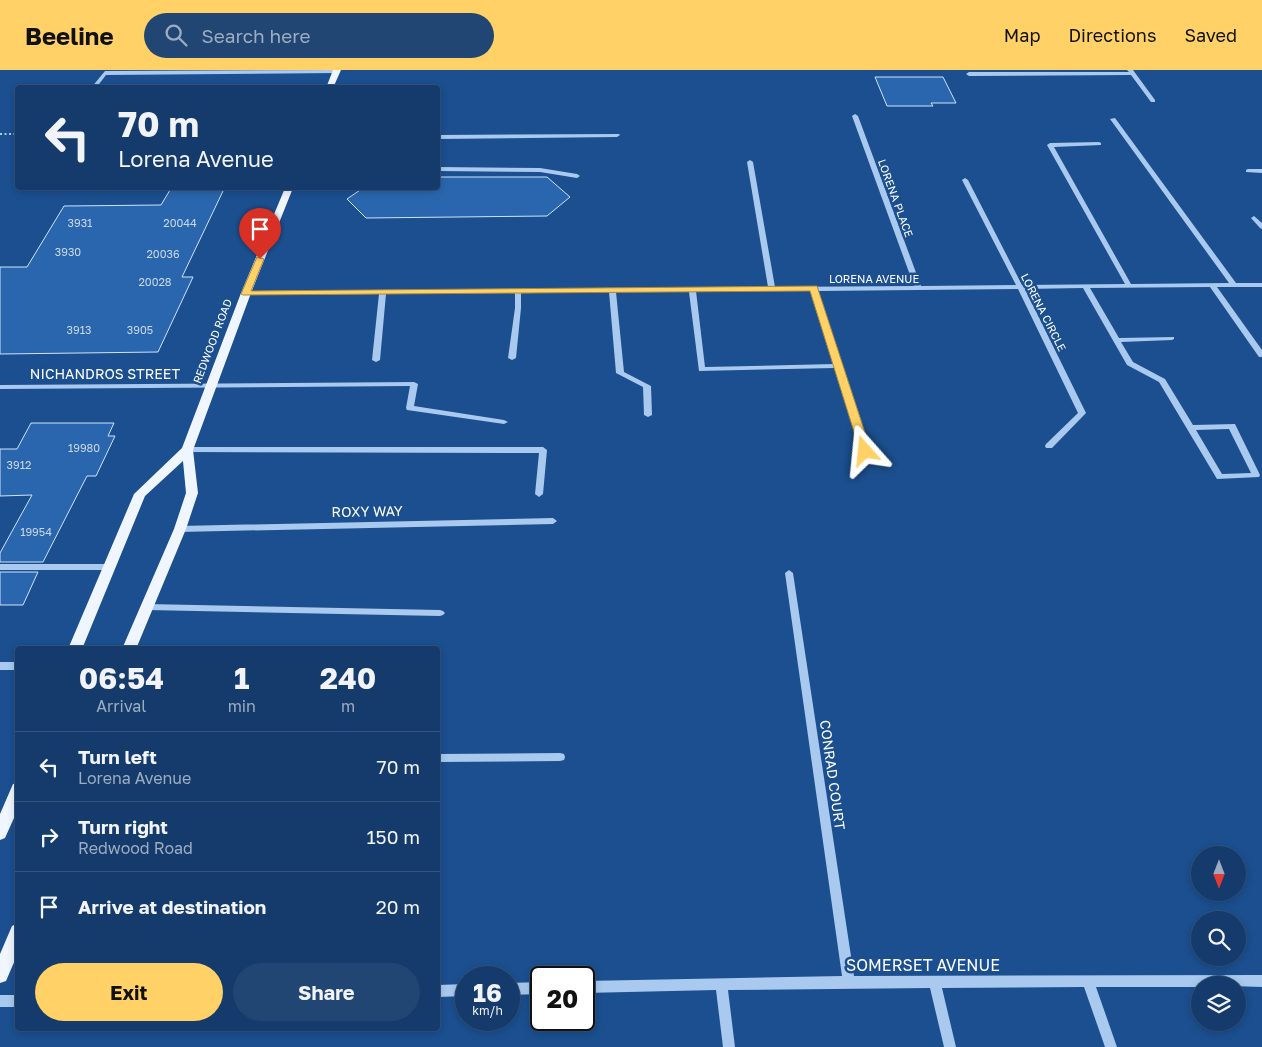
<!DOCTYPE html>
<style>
:root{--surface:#143b6b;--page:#214673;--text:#f1f3f6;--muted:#9dadc1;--line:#33557e;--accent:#ffd166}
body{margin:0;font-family:"Golos Text",sans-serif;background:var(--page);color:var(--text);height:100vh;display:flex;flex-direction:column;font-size:19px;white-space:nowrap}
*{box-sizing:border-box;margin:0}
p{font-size:16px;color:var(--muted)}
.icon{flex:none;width:28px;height:28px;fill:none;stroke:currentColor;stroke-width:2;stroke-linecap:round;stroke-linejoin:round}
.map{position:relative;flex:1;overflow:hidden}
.sheet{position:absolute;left:15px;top:576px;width:425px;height:385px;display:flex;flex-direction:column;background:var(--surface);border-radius:5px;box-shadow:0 2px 8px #0003,0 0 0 1px var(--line)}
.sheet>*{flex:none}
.hud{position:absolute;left:15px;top:15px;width:425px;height:105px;border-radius:5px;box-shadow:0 2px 8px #0003,0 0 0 1px var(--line);background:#143b6b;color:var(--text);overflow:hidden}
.needle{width:32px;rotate:180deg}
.controls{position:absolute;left:1191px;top:776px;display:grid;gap:10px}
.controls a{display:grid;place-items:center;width:55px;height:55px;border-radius:50%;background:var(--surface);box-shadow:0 2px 8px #0003,0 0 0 1px var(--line);font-size:25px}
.speed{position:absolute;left:455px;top:896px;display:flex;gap:10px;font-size:25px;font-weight:700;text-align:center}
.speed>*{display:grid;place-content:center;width:65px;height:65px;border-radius:50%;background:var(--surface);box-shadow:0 2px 8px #0003,0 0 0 1px var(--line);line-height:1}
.speed small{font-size:12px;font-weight:400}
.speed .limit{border:2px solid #111;border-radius:8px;background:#fff;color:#111}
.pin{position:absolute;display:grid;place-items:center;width:42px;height:42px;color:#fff;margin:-51px -21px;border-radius:50% 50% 50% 0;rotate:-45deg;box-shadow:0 0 5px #0007}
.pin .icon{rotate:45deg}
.me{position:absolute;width:55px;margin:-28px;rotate:342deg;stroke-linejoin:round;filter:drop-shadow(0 0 4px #0008)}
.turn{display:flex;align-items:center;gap:18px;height:105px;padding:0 20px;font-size:22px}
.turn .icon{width:65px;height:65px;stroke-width:2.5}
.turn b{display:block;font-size:35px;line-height:42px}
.eta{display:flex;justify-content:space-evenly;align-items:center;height:85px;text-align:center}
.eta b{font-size:30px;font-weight:700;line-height:35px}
.primary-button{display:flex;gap:10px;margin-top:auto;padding:10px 20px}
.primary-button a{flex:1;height:58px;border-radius:30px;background:var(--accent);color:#111;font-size:20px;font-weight:700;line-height:58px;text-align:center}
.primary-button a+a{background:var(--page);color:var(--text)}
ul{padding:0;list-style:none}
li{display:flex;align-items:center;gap:15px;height:70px;padding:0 20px;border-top:1px solid var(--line)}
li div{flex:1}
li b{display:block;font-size:19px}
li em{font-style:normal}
header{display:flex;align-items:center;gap:30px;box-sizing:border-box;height:70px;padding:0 25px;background:var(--accent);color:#111}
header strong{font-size:24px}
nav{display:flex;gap:28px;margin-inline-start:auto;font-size:18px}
.search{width:350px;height:45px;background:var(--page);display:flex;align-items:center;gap:12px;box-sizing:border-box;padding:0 18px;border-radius:28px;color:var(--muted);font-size:19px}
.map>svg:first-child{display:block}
.building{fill:#2a66ad;stroke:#cfe3fa}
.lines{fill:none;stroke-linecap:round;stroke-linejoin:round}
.path{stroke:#a9c9ee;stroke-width:2;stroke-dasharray:2 2.5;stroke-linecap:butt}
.minor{fill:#a9c9ee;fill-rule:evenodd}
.major{fill:#f0f6ff;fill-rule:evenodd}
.route{fill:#ffd166;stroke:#a68842}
.labels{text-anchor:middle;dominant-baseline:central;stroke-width:5;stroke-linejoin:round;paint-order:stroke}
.far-street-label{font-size:11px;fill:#fff;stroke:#1b4f8f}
.number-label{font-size:11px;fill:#cad9ea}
.street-label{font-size:14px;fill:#fff;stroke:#1b4f8f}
.near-street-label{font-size:16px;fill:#fff;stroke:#1b4f8f}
</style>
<header>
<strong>Beeline</strong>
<div class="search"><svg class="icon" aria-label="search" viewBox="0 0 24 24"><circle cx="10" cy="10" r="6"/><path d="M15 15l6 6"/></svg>Search here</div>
<nav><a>Map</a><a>Directions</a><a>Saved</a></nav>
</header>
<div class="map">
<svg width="1262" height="977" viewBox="0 0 1262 977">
<rect width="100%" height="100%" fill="#1b4f8f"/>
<path class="building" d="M 875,7 L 943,7 L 956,33 L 931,33 L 933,36 L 887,36 Z
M 438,107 L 547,107 L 570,127 L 547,146 L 366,148 L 347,129 L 363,118 L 438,118 Z
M 224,119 L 182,207 L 193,207 L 158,282 L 0,284 L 0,197 L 27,197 L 64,136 L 161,135 L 170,120 Z
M 31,353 L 114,353 L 108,366 L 115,366 L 96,406 L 87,406 L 43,492 L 0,492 L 0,483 L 32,425 L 0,426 L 0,379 L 17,379 Z
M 0,502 L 38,502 L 23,535 L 0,535 Z"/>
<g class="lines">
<path class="path" d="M 0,64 L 18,64"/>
<path class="minor" d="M 336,0 L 339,2 L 338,3 L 106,5 L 96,18 L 91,18 L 105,1 Z
M 1127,0 L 1133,0 L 1155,30 L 1155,32 L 1151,32 L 1131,5 L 969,6 L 966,4 L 969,2 L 1129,2 Z
M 855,44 L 858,46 L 921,216 L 1016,215 L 962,110 L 965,108 L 968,110 L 1022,215 L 1125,214 L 1047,75 L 1050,73 L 1099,72 L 1101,73 L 1101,75 L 1054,77 L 1131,214 L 1229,213 L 1110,49 L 1115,48 L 1236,213 L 1262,213 L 1262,217 L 1217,217 L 1262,280 L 1262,287 L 1259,287 L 1210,217 L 1090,218 L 1119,268 L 1174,267 L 1174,269 L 1172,270 L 1121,272 L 1133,292 L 1165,309 L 1193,355 L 1235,354 L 1260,405 L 1259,407 L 1217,409 L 1159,312 L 1127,295 L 1083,218 L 1025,219 L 1086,343 L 1052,378 L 1046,378 L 1045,376 L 1046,374 L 1078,343 L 1018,219 L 818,221 L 869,381 L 865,384 L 861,381 L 835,298 L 699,301 L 689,222 L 616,222 L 624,302 L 651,316 L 652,345 L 648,347 L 644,345 L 643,317 L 616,303 L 609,222 L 521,223 L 521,238 L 516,288 L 512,290 L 508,288 L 515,238 L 515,223 L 386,224 L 380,290 L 376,292 L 372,290 L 379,224 L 246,225 L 243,223 L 246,221 L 768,217 L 747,92 L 750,90 L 753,92 L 775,217 L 914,216 L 852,46 ZM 696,221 L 811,221 L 834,294 L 705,297 ZM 1229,359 L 1251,403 L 1222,404 L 1196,360 Z
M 619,64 L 620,65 L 617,67 L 438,69 L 438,65 Z
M 438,97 L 540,98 L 577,104 L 580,106 L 577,108 L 540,102 L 438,101 Z
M 1248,99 L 1262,99 L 1262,103 L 1246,102 L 1246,100 Z
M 1254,146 L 1262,153 L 1262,159 L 1260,158 L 1251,148 Z
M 414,312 L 418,314 L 414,336 L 504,350 L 508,352 L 504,354 L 407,340 L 406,338 L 410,316 L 0,319 L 0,315 Z
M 187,377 L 543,377 L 547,380 L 543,424 L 539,427 L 535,424 L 539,383 L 184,382 L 183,380 Z
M 553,448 L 557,451 L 553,454 L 180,462 L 176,459 L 180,456 Z
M 0,494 L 108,494 L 112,497 L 108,500 L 0,500 Z
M 789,500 L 793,503 L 854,906 L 1262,905 L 1262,917 L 1200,915 L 1200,917 L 1096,917 L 1117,977 L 1105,977 L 1084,917 L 942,918 L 956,977 L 944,977 L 930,918 L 728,920 L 735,977 L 723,977 L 716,920 L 584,923 L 584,911 L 842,906 L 785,503 Z
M 147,534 L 440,540 L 443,541 L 445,543 L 443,545 L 440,546 L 147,540 L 144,539 L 142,537 L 144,535 Z
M 0,592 L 18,592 L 18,600 L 0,600 Z
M 560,683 L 564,684 L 565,687 L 564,690 L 560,691 L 438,692 L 438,684 Z
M 541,912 L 541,924 L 509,925 L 509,913 Z
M 466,914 L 466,926 L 438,927 L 438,915 Z
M 0,925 L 18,925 L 18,937 L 0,937 Z"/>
<path class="major" d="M 333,0 L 341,0 L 333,18 L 326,18 Z
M 285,118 L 293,118 L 251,223 L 193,380 L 198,423 L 186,459 L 136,579 L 122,579 L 174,459 L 186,423 L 183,391 L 145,426 L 82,579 L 68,579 L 134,424 L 182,378 L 241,223 Z
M 18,713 L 18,739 L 5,768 L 0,770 L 0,744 L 13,714 Z
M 18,853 L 18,883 L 6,911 L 0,913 L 0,884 L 12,856 Z"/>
</g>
<path class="route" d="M 257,187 L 264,189 L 251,221 L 817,216 L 871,381 L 865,384 L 860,381 L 810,221 L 243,225 L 241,224 Z"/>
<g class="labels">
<g class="far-street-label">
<text transform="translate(896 128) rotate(70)">LORENA PLACE</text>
<text x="874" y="208">LORENA AVENUE</text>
<text transform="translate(1044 242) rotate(63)">LORENA CIRCLE</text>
<text transform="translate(212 271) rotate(-69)">REDWOOD ROAD</text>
</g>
<g class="number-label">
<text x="80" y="152">3931</text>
<text x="180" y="152">20044</text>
<text x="68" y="181">3930</text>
<text x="163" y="183">20036</text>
<text x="155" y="211">20028</text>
<text x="79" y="259">3913</text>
<text x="140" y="259">3905</text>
<text x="84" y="377">19980</text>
<text x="19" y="394">3912</text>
<text x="36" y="461">19954</text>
</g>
<g class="street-label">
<text x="105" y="303">NICHANDROS STREET</text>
<text transform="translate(367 441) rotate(-1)">ROXY WAY</text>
<text transform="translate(833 705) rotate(82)">CONRAD COURT</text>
</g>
<g class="near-street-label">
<text x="923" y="895">SOMERSET AVENUE</text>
</g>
</g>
</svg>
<div class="controls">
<a><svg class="needle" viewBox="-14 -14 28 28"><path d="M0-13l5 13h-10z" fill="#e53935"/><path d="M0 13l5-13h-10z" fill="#9dadc1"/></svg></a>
<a><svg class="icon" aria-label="search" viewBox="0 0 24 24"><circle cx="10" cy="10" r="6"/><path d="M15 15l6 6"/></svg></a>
<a><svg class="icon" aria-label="layers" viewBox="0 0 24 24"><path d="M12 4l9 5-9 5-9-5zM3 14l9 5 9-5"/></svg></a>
</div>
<div class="speed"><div>16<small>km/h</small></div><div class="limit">20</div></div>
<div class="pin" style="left:260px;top:189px;background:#d93025"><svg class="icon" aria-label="arrive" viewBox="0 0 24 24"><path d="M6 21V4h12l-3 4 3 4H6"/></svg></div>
<svg class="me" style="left:865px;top:381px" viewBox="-20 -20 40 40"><path d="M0-17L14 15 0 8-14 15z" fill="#ffd166" stroke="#fff" stroke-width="4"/></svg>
<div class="hud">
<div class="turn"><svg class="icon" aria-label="left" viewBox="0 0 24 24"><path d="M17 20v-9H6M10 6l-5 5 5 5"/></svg><div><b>70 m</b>Lorena Avenue</div></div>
</div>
<section class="sheet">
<div class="eta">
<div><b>06:54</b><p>Arrival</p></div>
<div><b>1</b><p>min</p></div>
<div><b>240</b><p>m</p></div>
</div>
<ul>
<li><svg class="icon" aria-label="left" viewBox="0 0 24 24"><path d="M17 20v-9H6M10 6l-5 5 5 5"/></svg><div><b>Turn left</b><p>Lorena Avenue</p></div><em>70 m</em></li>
<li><svg class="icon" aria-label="right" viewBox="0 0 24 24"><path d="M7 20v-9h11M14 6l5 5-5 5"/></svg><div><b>Turn right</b><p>Redwood Road</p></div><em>150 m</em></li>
<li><svg class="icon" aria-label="arrive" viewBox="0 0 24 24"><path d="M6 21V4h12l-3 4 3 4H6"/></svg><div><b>Arrive at destination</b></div><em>20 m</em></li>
</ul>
<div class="primary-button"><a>Exit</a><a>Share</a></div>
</section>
</div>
